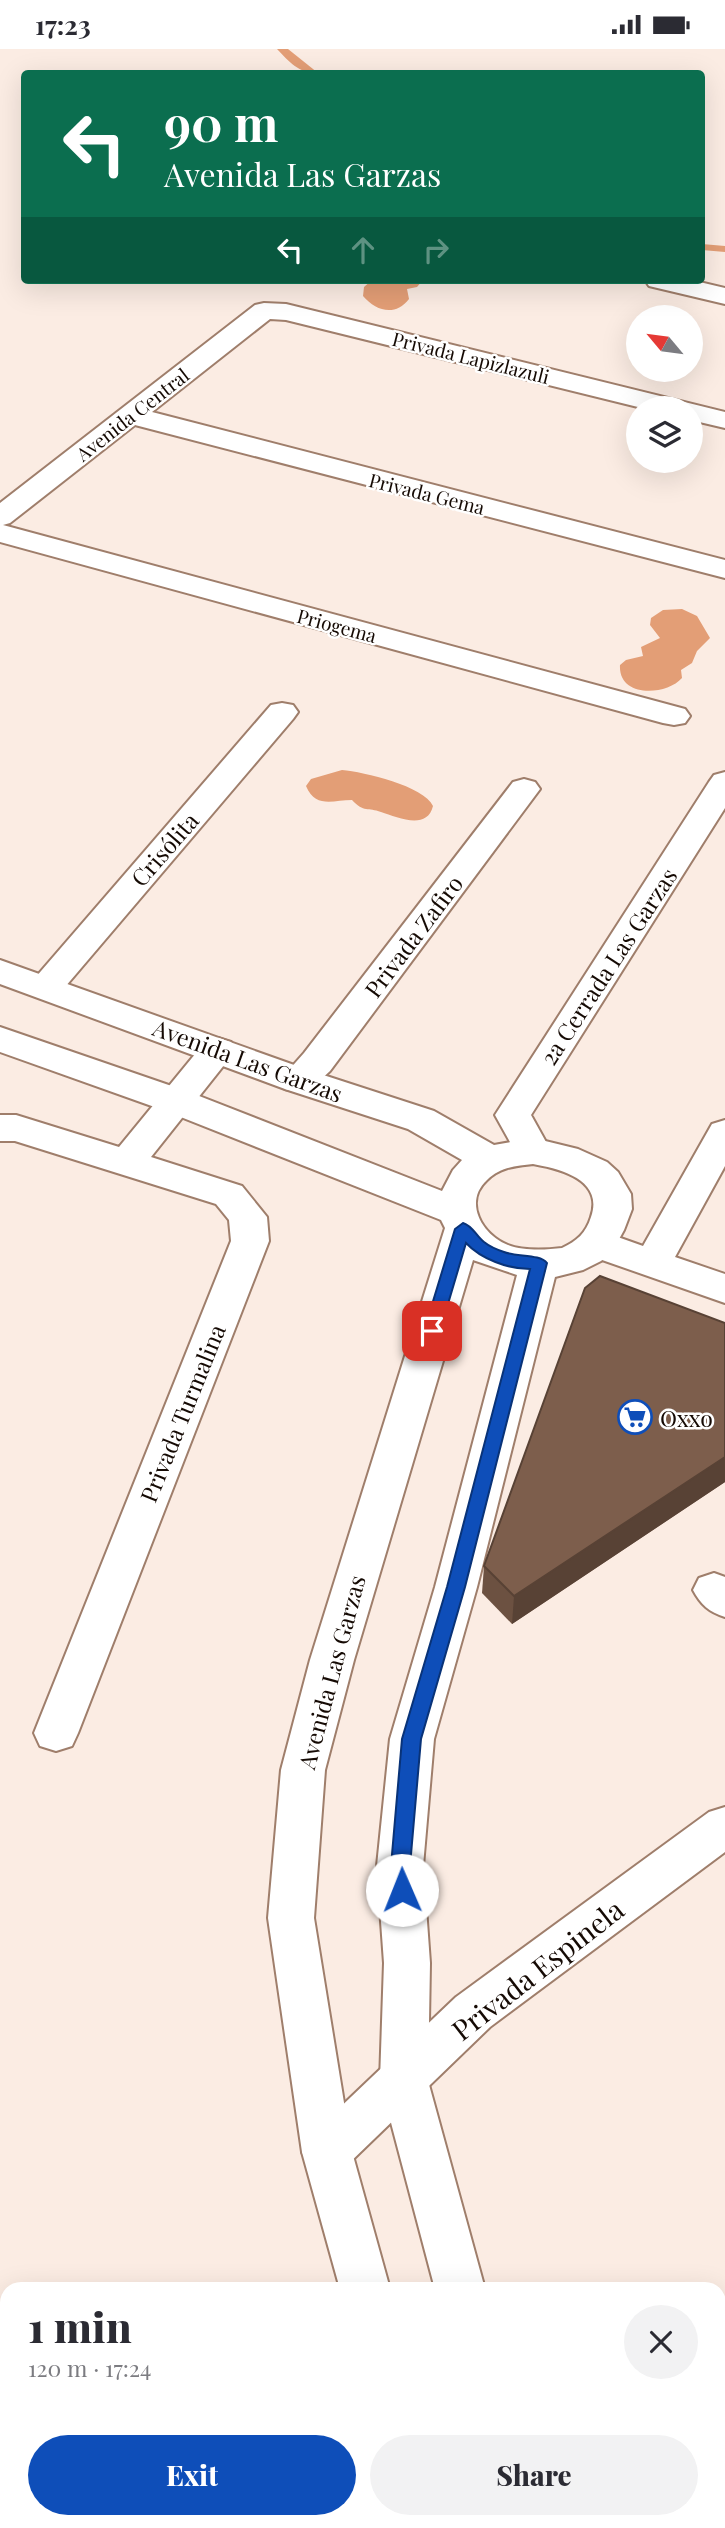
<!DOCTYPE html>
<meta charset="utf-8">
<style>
:root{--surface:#fff;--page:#f2f2f3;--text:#2b2b33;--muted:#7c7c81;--accent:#0e4eb9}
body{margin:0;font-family:"Playfair Display",serif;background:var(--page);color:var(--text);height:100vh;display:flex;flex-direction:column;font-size:26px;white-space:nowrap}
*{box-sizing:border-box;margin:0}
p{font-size:23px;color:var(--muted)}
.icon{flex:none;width:38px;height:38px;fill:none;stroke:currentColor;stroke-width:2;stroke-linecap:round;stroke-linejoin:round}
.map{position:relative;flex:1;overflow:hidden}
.drawer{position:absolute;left:0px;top:2233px;width:726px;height:247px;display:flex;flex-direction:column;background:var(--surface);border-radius:21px 21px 0 0;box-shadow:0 7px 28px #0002}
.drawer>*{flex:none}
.guide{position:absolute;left:21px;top:21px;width:684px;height:214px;border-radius:7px;box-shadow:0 7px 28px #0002;background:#0b6e4f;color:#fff;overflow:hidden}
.needle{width:46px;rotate:299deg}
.buttons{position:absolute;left:626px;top:256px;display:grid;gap:14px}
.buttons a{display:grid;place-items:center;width:77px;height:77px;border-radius:50%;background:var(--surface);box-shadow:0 7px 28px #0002;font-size:35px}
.pin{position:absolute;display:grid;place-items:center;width:60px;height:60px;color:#fff;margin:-30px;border-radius:14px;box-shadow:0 4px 10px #0006}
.me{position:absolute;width:77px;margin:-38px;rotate:359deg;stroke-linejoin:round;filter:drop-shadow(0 0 5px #0008)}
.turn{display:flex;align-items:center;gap:24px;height:147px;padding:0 28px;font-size:32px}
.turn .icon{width:91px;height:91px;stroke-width:2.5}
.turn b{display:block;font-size:49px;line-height:60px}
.lanes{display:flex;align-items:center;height:66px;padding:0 28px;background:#0003;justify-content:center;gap:35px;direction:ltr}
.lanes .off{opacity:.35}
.round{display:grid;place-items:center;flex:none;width:74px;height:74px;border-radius:37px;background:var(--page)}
.headline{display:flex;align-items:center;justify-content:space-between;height:119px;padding:0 28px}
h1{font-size:42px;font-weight:800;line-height:52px}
.action{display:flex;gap:14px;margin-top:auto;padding:14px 28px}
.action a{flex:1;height:80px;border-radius:42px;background:var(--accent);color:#fff;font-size:28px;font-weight:800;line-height:80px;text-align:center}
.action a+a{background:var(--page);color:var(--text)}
.status{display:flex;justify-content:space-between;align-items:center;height:49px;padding:0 35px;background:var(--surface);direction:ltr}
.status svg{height:19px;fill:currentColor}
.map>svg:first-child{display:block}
.water{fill:#e39e76}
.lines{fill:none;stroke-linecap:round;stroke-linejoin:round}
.stream{fill:#e39e76;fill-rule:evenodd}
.minor-casing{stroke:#9f7e6b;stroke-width:4}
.tertiary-casing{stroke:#9f7e6b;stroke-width:4}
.minor{fill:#fff;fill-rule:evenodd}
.tertiary{fill:#fff;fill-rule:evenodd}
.wall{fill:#6c5141}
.shaded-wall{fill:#584235}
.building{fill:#7d5e4c;stroke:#584235;stroke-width:2}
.route{fill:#0e4eb9;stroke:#093378;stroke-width:2}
.labels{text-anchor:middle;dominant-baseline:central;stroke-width:5;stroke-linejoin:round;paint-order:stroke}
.far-street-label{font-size:19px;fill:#150a04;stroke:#fff}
.street-label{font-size:23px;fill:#150a04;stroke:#fff}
.poi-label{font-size:23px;fill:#150a04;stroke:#fff;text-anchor:start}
.near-street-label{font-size:28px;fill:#150a04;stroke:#fff}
</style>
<div class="status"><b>17:23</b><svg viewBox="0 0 49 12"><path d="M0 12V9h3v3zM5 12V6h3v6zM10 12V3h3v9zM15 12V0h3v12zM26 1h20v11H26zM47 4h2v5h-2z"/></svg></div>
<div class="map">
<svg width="725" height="2479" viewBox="0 0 725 2479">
<rect width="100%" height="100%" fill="#fbece3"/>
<path class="water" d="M 372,231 L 423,231 L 417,238 L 407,240 L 409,250 C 395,268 376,262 363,247 L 364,238 Z
M 682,560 L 697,567 L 710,589 L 697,602 L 692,614 L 681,621 L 682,629 C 666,647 618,649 620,616 L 626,611 L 643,607 L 641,598 L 660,589 L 650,576 L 651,569 L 663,561 Z
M 342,721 C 364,723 424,737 433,757 C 427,782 397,768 381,763 C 368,758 364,764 352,751 C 333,751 316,760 306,737 L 311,730 Z"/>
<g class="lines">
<path class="stream" d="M 277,0 L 288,0 L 318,24 C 300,25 289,13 277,0 Z
M 702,195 L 725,197 L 725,203 L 702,201 Z"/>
<g class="minor-casing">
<path id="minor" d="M 645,231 L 691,231 L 725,239 L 725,255 L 649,237 Z
M 264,254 L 286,255 L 725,363 L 725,379 L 691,371 L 691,359 L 642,359 L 286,271 L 270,270 L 152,363 L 725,511 L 725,529 L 135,376 L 10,474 L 3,476 L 685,660 L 690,667 L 685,674 L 674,676 L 663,674 L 0,493 L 0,454 L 255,256 Z
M 282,654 L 293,656 L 298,663 L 293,670 L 59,945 L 47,948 L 35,945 L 30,937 L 35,929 L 271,656 Z
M 725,723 L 725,759 L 531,1066 L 551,1102 L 546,1111 L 533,1115 L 520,1111 L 495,1066 L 709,733 L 714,726 Z
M 524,730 L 535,733 L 540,740 L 330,1022 C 315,1036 306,1046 285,1040 L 280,1031 L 304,1004 L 513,733 Z
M 218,989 L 231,993 L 236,1001 L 151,1108 L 242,1137 L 267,1168 L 269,1192 L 78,1684 L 72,1697 L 56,1702 L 40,1697 L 34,1684 L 231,1192 L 229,1171 L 216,1155 L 15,1092 L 0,1092 L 0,1066 L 16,1066 L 119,1098 L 205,993 Z
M 725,1071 L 725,1117 L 675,1208 L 725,1225 L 725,1254 L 585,1205 L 579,1195 L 585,1185 L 598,1181 L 643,1197 L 712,1075 Z
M 714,1524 L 725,1528 L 725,1568 C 709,1563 701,1556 693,1541 L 699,1529 Z
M 725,1758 L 725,1803 L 490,1978 L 344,2119 L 327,2126 L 310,2119 L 302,2103 L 310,2087 L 456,1948 L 709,1763 Z
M 725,2277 L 725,2330 L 719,2332 L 719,2279 Z"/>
</g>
<g class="tertiary-casing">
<path id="tertiary" d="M 0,911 L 311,1022 L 434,1062 L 494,1096 L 533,1089 L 578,1100 L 607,1113 L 618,1123 L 631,1145 L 632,1160 L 624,1181 L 613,1201 L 601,1212 L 583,1221 L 555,1228 L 477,1538 L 434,1690 L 423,1817 L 430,1914 L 428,2032 L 485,2240 L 435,2240 L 380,2032 L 384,1914 L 377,1817 L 390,1690 L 435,1538 L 517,1226 L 473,1211 L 354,1611 L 325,1721 L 314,1869 L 352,2103 L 390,2240 L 340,2240 L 302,2103 L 268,1869 L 281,1721 L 310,1611 L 445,1179 L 441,1171 L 163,1061 L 0,1003 L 0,978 L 189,1043 L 442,1142 L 453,1121 L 462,1111 L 408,1080 L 285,1040 L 0,935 ZM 533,1115 C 561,1120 604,1131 591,1168 C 586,1184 577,1192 562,1199 C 545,1201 524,1202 508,1196 C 482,1186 463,1153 487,1131 C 500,1118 516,1117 533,1115 Z
M 432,2473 L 486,2473 L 489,2479 L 435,2479 Z
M 577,2473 L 632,2473 L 635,2479 L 580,2479 Z"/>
</g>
<use href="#minor" class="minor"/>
<use href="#tertiary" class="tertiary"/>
</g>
<path class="wall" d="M 725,1274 L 725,1433 L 512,1575 L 482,1544 L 484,1517 Z"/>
<path class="shaded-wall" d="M 725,1408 L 725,1433 L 512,1575 L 514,1547 Z"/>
<path class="building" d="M 600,1227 L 725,1274 L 725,1408 L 514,1547 L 484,1517 L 585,1239 Z"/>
<path class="route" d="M 463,1174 C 473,1177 476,1187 484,1193 C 489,1197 498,1201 504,1203 C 517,1208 540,1205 547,1214 L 465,1538 L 421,1690 L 410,1817 L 411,1841 L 409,1847 L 402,1850 L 395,1847 L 391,1817 L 402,1690 L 447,1538 L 530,1220 C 508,1220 481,1210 466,1194 L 440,1282 L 432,1288 L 426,1286 L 424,1282 L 455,1180 Z"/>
<defs>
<g id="supermarket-ring" transform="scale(1.75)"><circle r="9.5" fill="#fff" stroke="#0e4eb9" stroke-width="1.5"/><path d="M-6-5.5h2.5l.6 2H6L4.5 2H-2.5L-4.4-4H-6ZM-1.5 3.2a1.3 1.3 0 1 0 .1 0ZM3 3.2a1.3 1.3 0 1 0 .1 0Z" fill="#0e4eb9"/></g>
</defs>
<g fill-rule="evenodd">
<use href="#supermarket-ring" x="635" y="1368"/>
</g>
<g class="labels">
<g class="far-street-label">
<text transform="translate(471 308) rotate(14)">Privada Lapizlazuli</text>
<text transform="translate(132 365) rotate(-38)">Avenida Central</text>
<text transform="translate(427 444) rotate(14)">Privada Gema</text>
<text transform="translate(337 576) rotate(15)">Priogema</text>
</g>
<g class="street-label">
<text transform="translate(164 800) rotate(-49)">Crisólita</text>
<text transform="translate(413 887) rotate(-53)">Privada Zafiro</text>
<text transform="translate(608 917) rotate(-57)">2a Cerrada Las Garzas</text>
<text transform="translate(248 1011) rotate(20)">Avenida Las Garzas</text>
<text transform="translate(182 1364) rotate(-68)">Privada Turmalina</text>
<text transform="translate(331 1623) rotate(-75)">Avenida Las Garzas</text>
</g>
<g class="poi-label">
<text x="660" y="1368">Oxxo</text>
</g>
<g class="near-street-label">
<text transform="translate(537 1920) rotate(-38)">Privada Espinela</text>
</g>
</g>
</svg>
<div class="buttons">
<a><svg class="needle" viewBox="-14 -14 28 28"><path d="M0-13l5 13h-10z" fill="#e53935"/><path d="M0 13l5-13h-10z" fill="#7c7c81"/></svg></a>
<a><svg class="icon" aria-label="layers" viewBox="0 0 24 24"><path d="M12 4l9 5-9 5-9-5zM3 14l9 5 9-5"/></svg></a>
</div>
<div class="pin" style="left:432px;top:1282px;background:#d93025"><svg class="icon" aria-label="arrive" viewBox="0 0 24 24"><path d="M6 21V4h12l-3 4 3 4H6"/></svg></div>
<svg class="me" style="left:402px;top:1841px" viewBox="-20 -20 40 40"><circle r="19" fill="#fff"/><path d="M0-13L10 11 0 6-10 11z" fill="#0e4eb9"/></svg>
<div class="guide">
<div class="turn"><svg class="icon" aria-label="left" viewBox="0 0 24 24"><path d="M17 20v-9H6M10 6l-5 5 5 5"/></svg><div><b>90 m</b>Avenida Las Garzas</div></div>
<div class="lanes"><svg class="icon" aria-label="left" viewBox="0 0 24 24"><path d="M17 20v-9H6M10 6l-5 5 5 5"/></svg><svg class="icon off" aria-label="ahead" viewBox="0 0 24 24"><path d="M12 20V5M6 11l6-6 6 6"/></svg><svg class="icon off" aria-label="right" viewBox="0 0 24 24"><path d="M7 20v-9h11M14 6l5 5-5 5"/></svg></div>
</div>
<section class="drawer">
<div class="headline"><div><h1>1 min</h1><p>120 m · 17:24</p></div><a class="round"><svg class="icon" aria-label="close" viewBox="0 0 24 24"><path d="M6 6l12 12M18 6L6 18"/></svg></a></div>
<div class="action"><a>Exit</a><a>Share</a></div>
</section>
</div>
